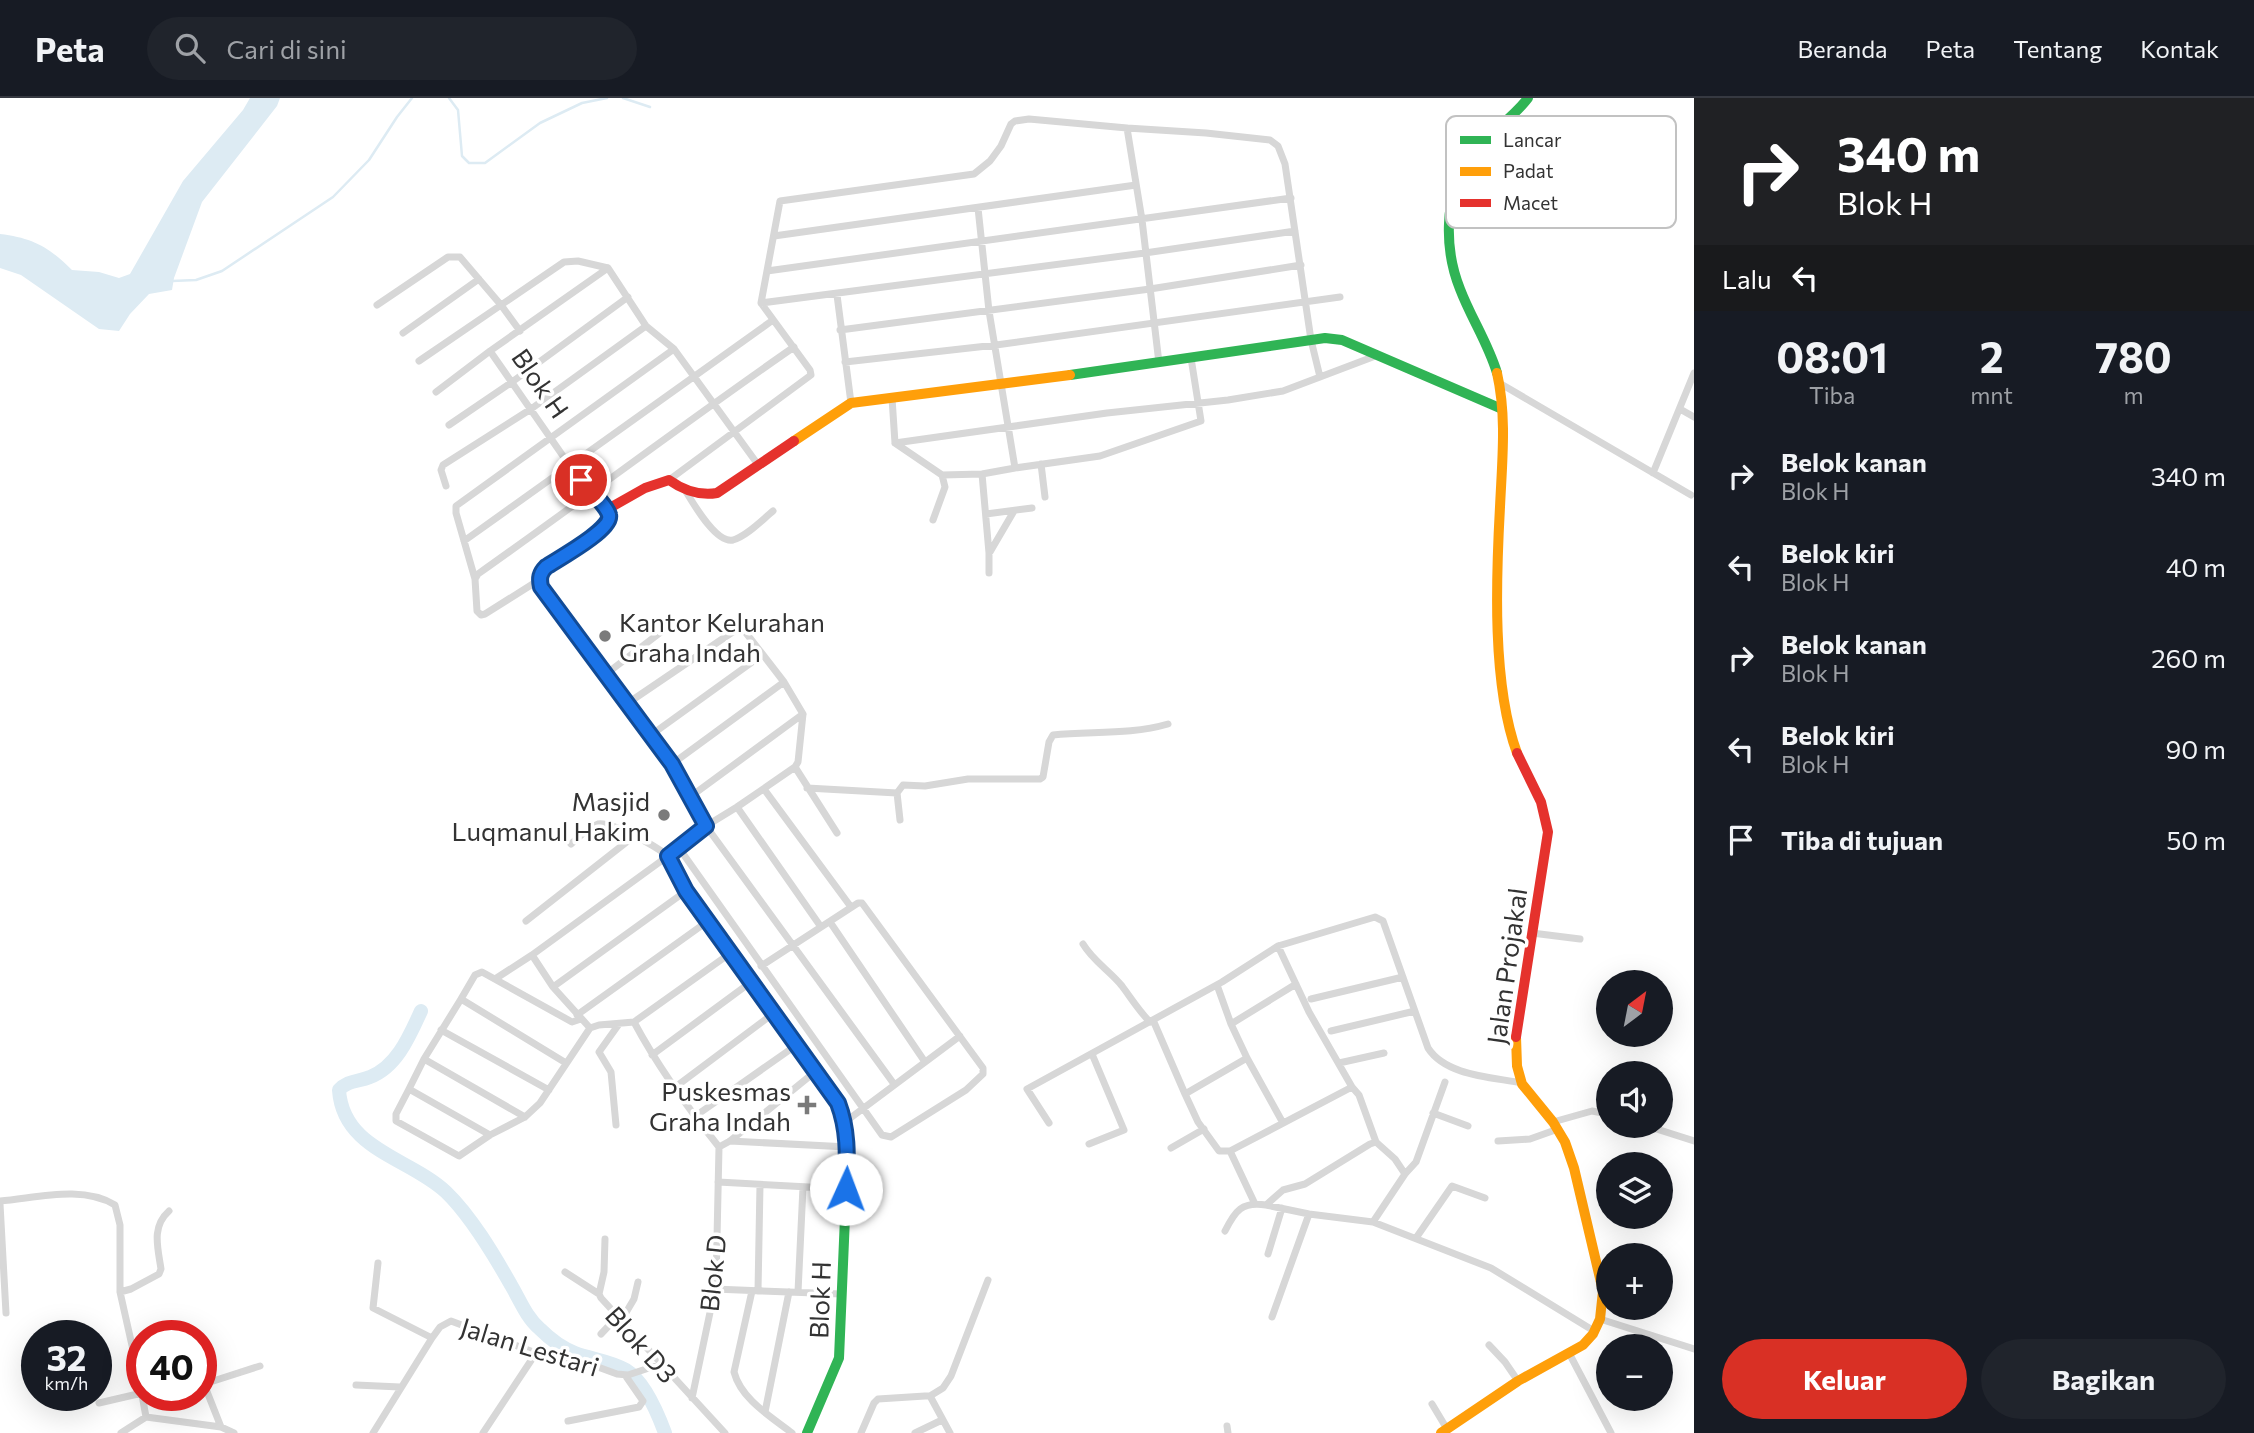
<!DOCTYPE html>
<html lang="id">
<meta charset="utf-8">
<style>
:root{--surface:#171b24;--page:#20242c;--text:#f1f3f6;--muted:#9ea1a6;--line:#363941;--accent:#d93025}
body{margin:0;font-family:Commissioner,sans-serif;background:var(--page);color:var(--text);height:100vh;display:flex;flex-direction:column;font-size:26px;white-space:nowrap}
*{box-sizing:border-box;margin:0}
p{font-size:23px;color:var(--muted)}
.icon{flex:none;width:38px;height:38px;fill:none;stroke:currentColor;stroke-width:2;stroke-linecap:round;stroke-linejoin:round}
.map{position:relative;flex:1;overflow:hidden}
.drawer{display:flex;flex-direction:column;background:var(--surface);width:560px}
.drawer>*{flex:none}
.hud{background:#202124;color:#fff;overflow:hidden}
.needle{width:46px;rotate:32deg}
.fabs{position:absolute;left:1596px;top:872px;display:grid;gap:14px}
.fabs a{display:grid;place-items:center;width:77px;height:77px;border-radius:50%;background:var(--surface);box-shadow:0 7px 28px #0002;font-size:35px}
.speed{position:absolute;left:21px;top:1222px;display:flex;gap:14px;font-size:35px;font-weight:700;text-align:center}
.speed>*{display:grid;place-content:center;width:91px;height:91px;border-radius:50%;background:var(--surface);box-shadow:0 7px 28px #0002;line-height:1}
.speed small{font-size:18px;font-weight:400}
.speed .limit{border:10px solid #d22;background:#fff;color:#111}
.pin{position:absolute;display:grid;place-items:center;width:60px;height:60px;color:#fff;margin:-30px;border:4px solid #fff;border-radius:50%;box-shadow:0 2px 7px #0007}
.me{position:absolute;width:77px;margin:-38px;rotate:2deg;stroke-linejoin:round;filter:drop-shadow(0 0 5px #0008)}
.turn{display:flex;align-items:center;gap:24px;height:147px;padding:0 28px;font-size:32px}
.turn .icon{width:91px;height:91px;stroke-width:2.5}
.turn b{display:block;font-size:49px;line-height:60px}
.then{display:flex;align-items:center;height:66px;padding:0 28px;background:#0003;gap:14px;font-size:26px}
.eta{display:flex;justify-content:space-evenly;align-items:center;height:119px;text-align:center}
.eta b{font-size:42px;font-weight:700;line-height:49px}
.button{display:flex;gap:14px;margin-top:auto;padding:14px 28px}
.button a{flex:1;height:80px;border-radius:42px;background:var(--accent);color:#fff;font-size:28px;font-weight:700;line-height:80px;text-align:center}
.button a+a{background:var(--page);color:var(--text)}
ul{padding:0;list-style:none}
li{display:flex;align-items:center;gap:21px;height:91px;padding:0 28px}
li div{flex:1}
li b{display:block;font-size:26px}
li em{font-style:normal}
header{display:flex;align-items:center;gap:42px;box-sizing:border-box;height:98px;padding:0 35px;background:var(--surface);border-bottom:2px solid var(--line)}
header strong{font-size:33px}
nav{display:flex;gap:38px;margin-inline-start:auto;font-size:24px}
.search{width:490px;height:63px;background:var(--page);display:flex;align-items:center;gap:18px;box-sizing:border-box;padding:0 24px;border-radius:38px;color:var(--muted);font-size:26px}
main{display:flex;flex:1;min-height:0}
.map>svg:first-child{display:block}
.water{fill:#ddebf3}
.lines{fill:none;stroke-linecap:round;stroke-linejoin:round}
.stream{stroke:#ddebf3;stroke-width:2.5}
.river{stroke:#ddebf3;stroke-width:14}
.street{stroke:#d7d7d7;stroke-width:7}
.fast{stroke:#30b455;stroke-width:10}
.slow{stroke:#ff9f0a;stroke-width:10}
.jam{stroke:#e5322d;stroke-width:10}
.route-casing{stroke:#114b97;stroke-width:18}
.route{stroke:#1a73e8;stroke-width:12}
.poi-dot{fill:#7a7a7a;stroke:#fff;stroke-width:2.5}
.labels{text-anchor:middle;dominant-baseline:central;stroke-width:7;stroke-linejoin:round;paint-order:stroke}
.street-label{font-size:26px;fill:#333;stroke:#fff}
.poi-label{font-size:26px;fill:#333;stroke:#fff;text-anchor:end}
.key{fill:#fff;stroke:#c2c2c2;stroke-width:2}
.key-label{font-size:19px;fill:#333}
</style>
<header>
<strong>Peta</strong>
<div class="search"><svg class="icon" aria-label="search" viewBox="0 0 24 24"><circle cx="10" cy="10" r="6"/><path d="M15 15l6 6"/></svg>Cari di sini</div>
<nav><a>Beranda</a><a>Peta</a><a>Tentang</a><a>Kontak</a></nav>
</header>
<main>
<div class="map">
<svg width="1694" height="1335" viewBox="0 0 1694 1335">
<rect width="100%" height="100%" fill="#fff"/>
<path class="water" d="M 250,0 L 280,0 L 277,8 L 202,104 L 174,180 L 172,192 L 149,196 L 130,216 L 119,233 L 99,231 L 21,177 L 0,170 L 0,136 C 33,140 49,149 72,172 L 99,174 L 119,180 L 130,176 L 183,83 L 243,12 Z"/>
<g class="lines">
<path class="stream" d="M 449,0 L 458,12 L 462,58 L 469,65 L 485,65 L 540,25 L 582,5 L 607,0
M 623,0 L 650,9
M 172,183 L 196,182 L 222,173 L 333,99 L 369,62 L 397,19 L 412,0"/>
<path class="river" d="M 421,913 C 410,937 397,969 370,979 C 358,984 348,982 339,992 C 343,1052 410,1060 446,1094 C 471,1118 494,1157 511,1187 C 520,1202 526,1219 540,1231 C 550,1241 562,1250 575,1255 C 591,1261 611,1263 626,1272 C 644,1283 658,1316 665,1335"/>
<path class="street" d="M 1127,30 L 1142,122 L 1159,265
M 774,138 L 1136,87
M 767,173 L 1291,100
M 837,197 L 851,305
M 761,205 L 1145,155 L 1295,133
M 377,207 L 448,159 L 460,159 L 501,207 L 520,233
M 840,232 L 1150,191 L 1301,167
M 403,235 L 479,181
M 490,253 L 570,368 L 606,412
M 419,263 L 564,164 L 578,163 L 608,170 L 646,228 L 674,251 L 759,368
M 845,264 L 996,247 L 1340,199
M 1501,286 L 1691,397
M 436,294 L 490,253 L 608,170
M 892,300 L 895,345 L 1107,315 L 1228,302 L 1283,293 L 1378,257
M 1680,311 L 1694,319
M 449,327 L 512,284 L 628,199
M 895,345 L 942,377 L 982,376 L 1015,370 L 989,213 L 978,110
M 1041,366 L 1045,399
M 1015,370 L 1100,358 L 1201,323 L 1191,260
M 1653,375 L 1694,275
M 982,376 L 989,455 L 989,475
M 669,382 L 811,277 L 810,272 L 761,205 L 780,103 L 974,76 L 990,63 L 1001,48 L 1011,26 L 1015,23 L 1029,21 L 1127,30 L 1206,35 L 1270,42 L 1278,48 L 1285,66 L 1311,242 L 1320,279
M 446,388 L 441,372 L 443,367 L 531,311 L 646,228
M 685,392 C 693,405 716,446 733,442 C 747,438 762,422 773,413
M 986,416 L 1032,410
M 933,422 L 945,389 L 942,377
M 464,443 L 773,222
M 990,454 L 1014,413
M 475,481 L 456,415 L 456,408 L 674,251
M 539,482 L 485,516 L 481,517 L 477,513 L 475,481 L 478,476 C 584,401 687,323 794,249
M 606,576 L 661,534
M 628,605 L 740,529 L 743,531 L 784,584 L 803,616 L 798,664 L 795,669 L 737,709 L 706,728 L 894,986
M 651,637 L 762,557
M 672,666 L 784,584
M 795,669 L 837,735
M 807,690 L 897,695 L 900,722
M 764,691 L 851,809
M 897,695 L 903,687 L 925,688 L 968,681 L 1040,681 L 1043,679 L 1049,644 L 1053,637 C 1091,633 1130,637 1168,626
M 690,699 L 803,616
M 737,709 L 821,829
M 679,750 L 882,1037 L 891,1039 L 966,992 L 983,976 L 983,970 L 862,805 L 858,805 L 761,868
M 526,823 L 633,739
M 830,824 L 925,964
M 1532,835 L 1580,841
M 1083,846 C 1093,863 1110,873 1122,888 C 1131,900 1139,913 1150,924
M 1278,848 L 1309,914 L 1352,989
M 532,857 L 553,889 L 590,930
M 495,881 L 532,857 L 668,758 C 657,749 612,723 598,726 C 589,729 578,740 571,746
M 1217,887 L 1231,926 L 1247,960 L 1283,1025
M 553,889 L 686,793
M 461,901 L 475,877 L 482,874 L 572,924 L 581,921
M 1311,901 L 1403,879
M 577,917 L 708,823
M 1153,922 L 1185,996
M 634,924 L 732,854
M 1231,926 L 1296,886
M 441,932 L 549,992
M 1331,933 L 1415,913
M 652,957 L 751,884
M 1247,960 L 1185,996 L 1198,1024 L 1219,1053 L 1230,1053 L 1352,989 L 1359,997 L 1376,1044
M 424,961 L 525,1019
M 1339,965 L 1384,955
M 674,990 L 774,915
M 409,991 L 396,1016 L 396,1023 L 459,1058 L 490,1037 L 525,1019 L 540,1005 L 590,930 L 599,927 L 634,924 C 658,969 687,1009 719,1049
M 1433,1015 L 1468,1028
M 694,1019 L 798,946
M 845,1024 L 960,938
M 1553,1024 L 1592,1013 L 1608,1016
M 1049,1025 L 1027,991 L 1222,884 L 1278,848 L 1375,819 L 1383,823 L 1428,950 C 1446,978 1492,979 1522,985
M 616,1027 L 611,974 L 599,954 L 619,926
M 1644,1027 L 1694,1043
M 490,1037 L 409,991 L 424,961 L 461,901 L 566,965
M 730,1043 L 848,1049
M 1498,1043 L 1530,1041 L 1558,1031
M 1089,1046 L 1124,1032 L 1092,956
M 719,1049 L 730,1043 L 816,973
M 1171,1050 L 1204,1031
M 1230,1053 L 1255,1106
M 1405,1076 L 1395,1061 L 1376,1044 L 1370,1046 L 1305,1086 L 1283,1092 L 1266,1107 L 1309,1116 L 1373,1124 L 1491,1170 L 1594,1233
M 718,1084 L 846,1091
M 0,1103 C 37,1100 82,1087 115,1107 L 120,1127 L 120,1194 L 142,1292
M 0,1106 L 6,1215
M 1373,1124 L 1405,1076 L 1416,1064 L 1445,984
M 1225,1133 C 1235,1113 1242,1103 1266,1107
M 1416,1140 L 1452,1088 L 1485,1100
M 605,1141 L 604,1174 L 599,1196 L 601,1200 L 725,1335
M 1268,1156 L 1282,1110
M 378,1165 L 373,1210 L 432,1240
M 565,1174 L 599,1196
M 714,1191 L 841,1196
M 752,1193 L 734,1274 C 741,1301 770,1318 792,1335
M 758,1193 L 760,1087
M 120,1194 L 131,1191 L 159,1176 L 161,1171 C 158,1150 151,1129 169,1113
M 798,1194 L 803,1089
M 1272,1219 L 1309,1116
M 1600,1221 L 1694,1251
M 621,1223 L 634,1201 L 638,1184
M 601,1236 L 618,1218
M 1489,1247 L 1505,1264 L 1518,1283
M 1569,1255 L 1611,1335
M 202,1286 L 204,1286 L 221,1329
M 204,1286 L 260,1268
M 356,1287 L 400,1289
M 142,1297 L 146,1319
M 930,1298 L 943,1290 L 951,1278 L 988,1182
M 692,1300 L 716,1186 L 719,1049
M 99,1305 L 142,1295
M 1432,1306 L 1447,1331
M 765,1314 L 789,1194
M 568,1323 L 639,1309 L 643,1303 L 625,1277
M 1227,1328 L 1228,1335
M 121,1335 L 146,1319 L 221,1329 L 234,1335
M 373,1335 L 432,1240 L 440,1229 L 451,1223 L 536,1255 L 587,1265 L 617,1276 L 628,1277 L 661,1266
M 483,1335 L 536,1255
M 861,1335 L 874,1305 L 878,1301 L 925,1298 L 930,1298 L 950,1335
M 915,1335 L 942,1322"/>
<path class="fast" d="M 1497,275 C 1488,245 1471,220 1460,191 C 1444,151 1444,99 1468,62 C 1484,37 1511,23 1528,0
M 1070,277 L 1325,240 L 1342,242 L 1502,311
M 807,1335 L 839,1260 L 848,1049 L 845,1024 L 841,1012"/>
<path class="slow" d="M 1497,275 C 1507,319 1502,364 1500,409 C 1496,481 1492,587 1517,655
M 794,343 L 851,305 L 1070,277
M 593,559 L 672,666 L 706,728 L 668,758 L 686,793 L 798,946 L 838,1005 L 841,1012
M 1441,1335 L 1518,1283 L 1583,1247 L 1593,1236 L 1600,1221 L 1603,1193 L 1574,1070 L 1565,1044 L 1553,1024 L 1522,986 L 1517,968 L 1516,939"/>
<path class="jam" d="M 593,559 L 541,489 L 539,482 L 541,475 L 606,428 L 609,417 L 606,412 L 645,390 L 669,382 C 683,392 699,398 717,395 L 794,343
M 1516,939 L 1548,734 L 1541,704 L 1517,655"/>
</g>
<g class="lines">
<g class="route-casing">
<path id="route" d="M 581,382 C 587,389 607,408 609,417 C 613,431 558,461 546,469 C 540,475 539,480 541,489 L 672,666 L 706,728 L 668,758 L 686,793 L 838,1005 C 849,1034 847,1061 846,1091"/>
</g>
<use href="#route" class="route"/>
</g>
<g class="poi-dot">
<circle cx="605" cy="538" r="7"/>
<circle cx="664" cy="717" r="7"/>
<path d="M803.5 996.5h7v7h7v7h-7v7h-7v-7h-7v-7h7z"/>
</g>
<g class="labels">
<g class="street-label">
<text transform="translate(541 285) rotate(55)">Blok H</text>
<text transform="translate(1506 868) rotate(-82)">Jalan Projakal</text>
<text transform="translate(712 1175) rotate(-84)">Blok D</text>
<text transform="translate(819 1202) rotate(-88)">Blok H</text>
<text transform="translate(642 1246) rotate(48)">Blok D3</text>
<text transform="translate(530 1248) rotate(17)">Jalan Lestari</text>
</g>
<g class="poi-label">
<text x="619" y="523" text-anchor="start">Kantor Kelurahan<tspan x="619" dy="30">Graha Indah</tspan></text>
<text x="650" y="702">Masjid<tspan x="650" dy="30">Luqmanul Hakim</tspan></text>
<text x="791" y="992">Puskesmas<tspan x="791" dy="30">Graha Indah</tspan></text>
</g>
</g>
<rect x="1446" y="18" width="230" height="112" rx="10" class="key"/>
<rect x="1460" y="38" width="31" height="8" fill="#30b455"/>
<rect x="1460" y="69" width="31" height="9" fill="#ff9f0a"/>
<rect x="1460" y="101" width="31" height="8" fill="#e5322d"/>
<g class="key-label">
<text x="1503" y="49">Lancar</text>
<text x="1503" y="80">Padat</text>
<text x="1503" y="112">Macet</text>
</g>
</svg>
<div class="fabs">
<a><svg class="needle" viewBox="-14 -14 28 28"><path d="M0-13l5 13h-10z" fill="#e53935"/><path d="M0 13l5-13h-10z" fill="#9ea1a6"/></svg></a>
<a><svg class="icon" aria-label="sound" viewBox="0 0 24 24"><path d="M4 9h4l5-4v14l-5-4H4zM17 9q2 3 0 6"/></svg></a>
<a><svg class="icon" aria-label="layers" viewBox="0 0 24 24"><path d="M12 4l9 5-9 5-9-5zM3 14l9 5 9-5"/></svg></a>
<a>+</a>
<a>−</a>
</div>
<div class="speed"><div>32<small>km/h</small></div><div class="limit">40</div></div>
<div class="pin" style="left:581px;top:382px;background:#d93025"><svg class="icon" aria-label="arrive" viewBox="0 0 24 24"><path d="M6 21V4h12l-3 4 3 4H6"/></svg></div>
<svg class="me" style="left:846px;top:1091px" viewBox="-20 -20 40 40"><circle r="19" fill="#fff"/><path d="M0-13L10 11 0 6-10 11z" fill="#1a73e8"/></svg>
</div>
<section class="drawer">
<div class="hud">
<div class="turn"><svg class="icon" aria-label="right" viewBox="0 0 24 24"><path d="M7 20v-9h11M14 6l5 5-5 5"/></svg><div><b>340 m</b>Blok H</div></div>
<div class="then">Lalu<svg class="icon" aria-label="left" viewBox="0 0 24 24"><path d="M17 20v-9H6M10 6l-5 5 5 5"/></svg></div>
</div>
<div class="eta">
<div><b>08:01</b><p>Tiba</p></div>
<div><b>2</b><p>mnt</p></div>
<div><b>780</b><p>m</p></div>
</div>
<ul>
<li><svg class="icon" aria-label="right" viewBox="0 0 24 24"><path d="M7 20v-9h11M14 6l5 5-5 5"/></svg><div><b>Belok kanan</b><p>Blok H</p></div><em>340 m</em></li>
<li><svg class="icon" aria-label="left" viewBox="0 0 24 24"><path d="M17 20v-9H6M10 6l-5 5 5 5"/></svg><div><b>Belok kiri</b><p>Blok H</p></div><em>40 m</em></li>
<li><svg class="icon" aria-label="right" viewBox="0 0 24 24"><path d="M7 20v-9h11M14 6l5 5-5 5"/></svg><div><b>Belok kanan</b><p>Blok H</p></div><em>260 m</em></li>
<li><svg class="icon" aria-label="left" viewBox="0 0 24 24"><path d="M17 20v-9H6M10 6l-5 5 5 5"/></svg><div><b>Belok kiri</b><p>Blok H</p></div><em>90 m</em></li>
<li><svg class="icon" aria-label="arrive" viewBox="0 0 24 24"><path d="M6 21V4h12l-3 4 3 4H6"/></svg><div><b>Tiba di tujuan</b></div><em>50 m</em></li>
</ul>
<div class="button"><a>Keluar</a><a>Bagikan</a></div>
</section>
</main>
